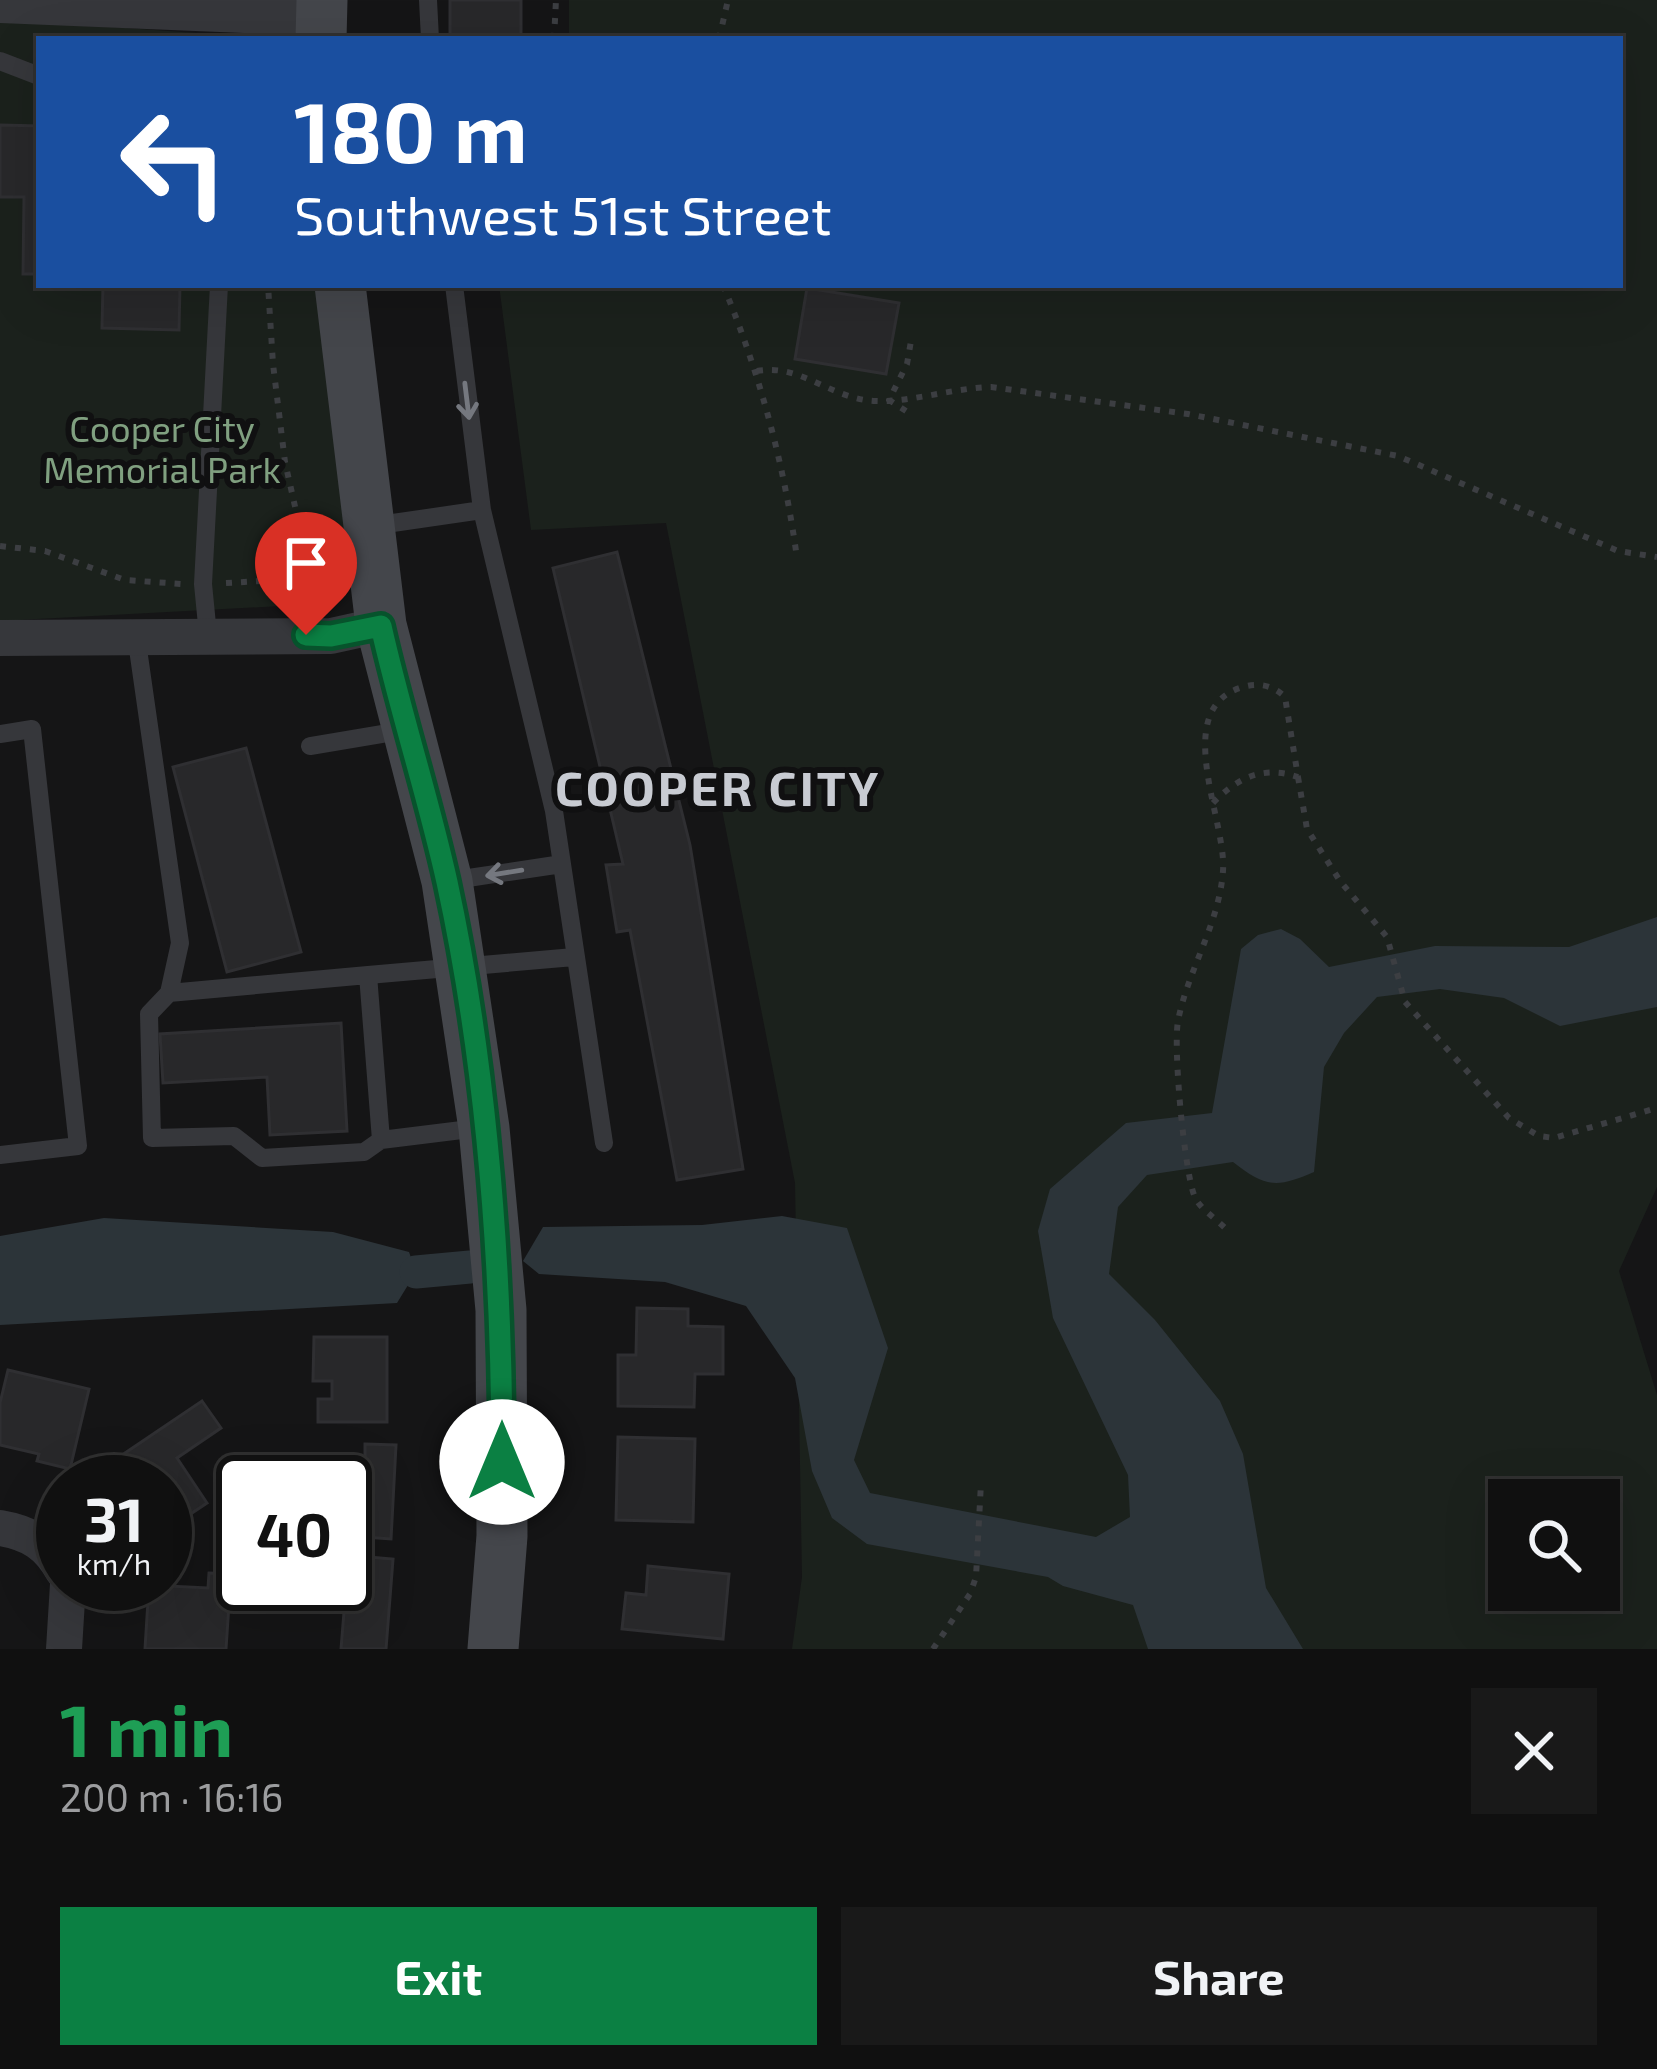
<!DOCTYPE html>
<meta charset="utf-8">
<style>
:root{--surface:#101010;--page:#191919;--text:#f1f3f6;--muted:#9c9d9f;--line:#303030;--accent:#0b8043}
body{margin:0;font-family:"Exo 2",sans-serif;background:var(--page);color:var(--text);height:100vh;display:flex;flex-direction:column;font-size:45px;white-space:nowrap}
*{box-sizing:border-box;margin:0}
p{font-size:39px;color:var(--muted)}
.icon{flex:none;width:66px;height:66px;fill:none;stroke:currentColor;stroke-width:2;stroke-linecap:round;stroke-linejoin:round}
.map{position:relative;height:1649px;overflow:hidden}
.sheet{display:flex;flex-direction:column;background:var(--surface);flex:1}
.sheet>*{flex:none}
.top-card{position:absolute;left:36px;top:36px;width:1587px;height:252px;border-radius:0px;box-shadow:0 12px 48px #0002,0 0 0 3px var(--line);background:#1a4fa0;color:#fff;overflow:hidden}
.controls{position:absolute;left:1488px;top:1479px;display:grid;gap:24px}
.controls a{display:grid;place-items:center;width:132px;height:132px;border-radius:0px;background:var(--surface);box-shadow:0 12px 48px #0002,0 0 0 3px var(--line);font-size:60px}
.speed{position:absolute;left:36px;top:1455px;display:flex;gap:24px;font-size:60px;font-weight:700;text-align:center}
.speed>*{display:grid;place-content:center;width:156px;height:156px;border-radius:50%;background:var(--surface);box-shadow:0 12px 48px #0002,0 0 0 3px var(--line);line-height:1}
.speed small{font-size:30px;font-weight:400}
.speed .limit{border:6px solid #111;border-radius:18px;background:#fff;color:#111}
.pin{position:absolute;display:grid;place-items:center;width:102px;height:102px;color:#fff;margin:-123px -51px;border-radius:50% 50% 50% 0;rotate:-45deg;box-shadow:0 0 12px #0007}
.pin .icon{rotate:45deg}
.me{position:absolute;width:132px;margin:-66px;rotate:0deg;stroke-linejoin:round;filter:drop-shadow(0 0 9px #0008)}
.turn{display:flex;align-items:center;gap:42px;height:252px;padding:0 60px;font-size:54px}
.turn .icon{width:156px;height:156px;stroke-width:2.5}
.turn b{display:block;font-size:84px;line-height:102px}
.round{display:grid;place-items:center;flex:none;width:126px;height:126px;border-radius:0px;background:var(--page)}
.headline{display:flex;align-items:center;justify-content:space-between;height:204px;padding:0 60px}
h1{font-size:72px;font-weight:700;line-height:90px;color:#1e9e55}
.cta{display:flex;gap:24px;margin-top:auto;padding:24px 60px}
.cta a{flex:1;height:138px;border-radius:0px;background:var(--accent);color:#fff;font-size:48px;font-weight:700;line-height:138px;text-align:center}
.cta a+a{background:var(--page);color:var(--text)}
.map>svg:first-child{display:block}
.green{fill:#1b211c;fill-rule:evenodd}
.water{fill:#2c3439}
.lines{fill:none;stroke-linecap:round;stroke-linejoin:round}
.canal{stroke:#2c3439;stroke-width:33}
.building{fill:#28282a;stroke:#2f2f32;stroke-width:3}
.path{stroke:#3c3e42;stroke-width:6;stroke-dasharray:6 9;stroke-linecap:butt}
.lane{stroke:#36373b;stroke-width:18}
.street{stroke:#36373b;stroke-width:36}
.secondary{stroke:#44464b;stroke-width:51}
.oneway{stroke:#75787f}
.route-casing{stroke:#07532c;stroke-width:30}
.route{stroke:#0b8043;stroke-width:21}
.labels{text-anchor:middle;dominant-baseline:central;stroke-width:12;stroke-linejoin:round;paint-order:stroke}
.park-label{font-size:36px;fill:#80a080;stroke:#101011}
.district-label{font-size:48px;font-weight:bold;letter-spacing:3px;fill:#c8cbd2;stroke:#101011}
</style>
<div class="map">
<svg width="1657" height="1649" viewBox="0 0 1657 1649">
<rect width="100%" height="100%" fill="#151516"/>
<path class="green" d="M 569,0 L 1657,0 L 1657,1187 L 1619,1271 L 1657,1395 L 1657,1649 L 792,1649 L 802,1577 L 795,1183 L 666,523 L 531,530 L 499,285 L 1620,285 L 1620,39 L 569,39 ZM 1509,1500 L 1599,1500 L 1599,1590 L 1509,1590 Z
M 0,19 L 279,39 L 39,39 L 39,285 L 322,285 L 351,551 C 339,578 329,595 300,605 L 0,621 Z"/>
<path class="water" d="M 1657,917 L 1657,1007 L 1560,1026 L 1504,998 L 1440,989 L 1377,997 L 1344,1033 L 1324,1067 L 1314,1172 C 1277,1188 1266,1188 1233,1162 L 1147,1175 L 1118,1207 L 1109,1274 L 1155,1320 L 1220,1401 L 1243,1454 L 1266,1588 L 1303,1649 L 1148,1649 L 1133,1605 L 1063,1586 L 1048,1577 L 867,1544 L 832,1518 L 812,1471 L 795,1378 L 746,1306 L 665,1282 L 539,1274 L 523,1261 L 543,1227 L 702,1225 L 782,1216 L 847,1228 L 888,1348 L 854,1460 L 870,1493 L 1096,1537 L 1130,1517 L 1128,1475 L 1053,1318 L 1038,1231 L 1050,1189 L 1126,1123 L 1212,1113 L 1241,949 L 1258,935 L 1281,929 L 1300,939 L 1329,967 L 1435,946 L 1569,947 Z
M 104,1218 L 333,1232 L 409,1252 L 416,1272 L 397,1303 L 0,1325 L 0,1236 Z"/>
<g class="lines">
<path class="canal" d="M 416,1272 L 470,1267"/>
</g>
<path class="building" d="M 450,0 L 521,0 L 521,39 L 450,39 Z
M 0,125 L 39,126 L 39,274 L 23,274 L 24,197 L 0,197 Z
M 103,285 L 180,285 L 179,330 L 102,328 Z
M 807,288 L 899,303 L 886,374 L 795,359 Z
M 617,552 L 690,845 L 743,1169 L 677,1180 L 630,930 L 617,932 L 606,865 L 623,864 L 553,568 Z
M 246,748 L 301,952 L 227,972 L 173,767 Z
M 341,1023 L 347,1131 L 270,1135 L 267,1077 L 163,1083 L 160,1034 Z
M 637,1308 L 688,1309 L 688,1326 L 723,1327 L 723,1374 L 695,1374 L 694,1407 L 618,1406 L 618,1355 L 636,1355 Z
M 314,1337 L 387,1337 L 387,1422 L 318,1422 L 318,1399 L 332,1399 L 332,1381 L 313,1381 Z
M 8,1370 L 89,1389 L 70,1469 L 37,1461 L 39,1454 L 0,1445 L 0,1403 Z
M 202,1401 L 221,1428 L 177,1458 L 207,1503 L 165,1531 L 165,1482 L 104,1482 L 97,1472 Z
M 618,1437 L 695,1439 L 693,1522 L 616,1520 Z
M 365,1444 L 396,1445 L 391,1539 L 350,1536 L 351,1513 L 345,1513 L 345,1482 L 338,1482 L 339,1461 L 365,1462 Z
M 346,1555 L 393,1559 L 386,1649 L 341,1649 L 344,1612 L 328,1610 L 331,1584 L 345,1584 Z
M 648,1566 L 729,1574 L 723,1639 L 622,1629 L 626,1593 L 646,1595 Z
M 209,1573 L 231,1574 L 226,1649 L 145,1649 L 149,1585 L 208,1588 Z"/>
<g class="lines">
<path class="path" d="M 554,39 L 556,0
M 719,39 L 728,0
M 723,285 C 759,371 783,460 796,551
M 757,371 C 801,363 832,400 876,401 C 913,402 953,388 991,387 L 1188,414 L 1398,456 L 1618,551 L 1657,557
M 906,411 L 889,400 L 907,364 L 911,341
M 0,546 L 45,551 L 125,580 L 182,584
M 295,564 L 308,570 L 332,567
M 302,569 L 324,594
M 226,583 L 278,580 L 291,571 L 301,551 L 301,533 L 285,462 L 273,364 L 268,285
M 1298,777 L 1307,829 L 1340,881 L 1387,937 L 1405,1002 L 1509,1118 L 1539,1136 L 1554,1138 L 1657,1108
M 1213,803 C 1237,778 1263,765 1298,777 L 1285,697 C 1274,686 1259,682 1243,687 C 1169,708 1227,821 1223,871 C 1219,925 1188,969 1178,1021 C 1173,1048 1184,1167 1194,1195 C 1198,1207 1215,1218 1225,1228
M 933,1649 L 970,1594 L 976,1577 L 981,1483"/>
<path class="lane" d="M 428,0 L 430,39
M 0,61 L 39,76
M 482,510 L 554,811 L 604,1143
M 372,526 L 482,510 L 454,285
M 136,635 L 180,943 L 169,993 L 149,1014 L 152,1138 L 234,1136 L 262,1158 L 364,1152 L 381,1140 L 478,1128
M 208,635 L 203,584 L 219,285
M 0,734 L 32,729 L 78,1146 L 0,1155
M 310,746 L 405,730
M 448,881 L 562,864
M 169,993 L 368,975
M 381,1140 L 368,975 L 574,957"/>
<path class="street" d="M 0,5 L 321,18
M 0,638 L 331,636 L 381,625
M 0,1528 C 30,1533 48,1544 63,1571
M 64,1649 L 68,1584"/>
<path class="secondary" d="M 321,39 L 322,0
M 340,285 L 381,625 L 447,881 L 484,1128 L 501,1310 L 502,1536 L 493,1649"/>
</g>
<defs><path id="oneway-shaft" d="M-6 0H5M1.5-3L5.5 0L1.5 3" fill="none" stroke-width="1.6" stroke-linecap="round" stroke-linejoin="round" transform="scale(3)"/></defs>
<g class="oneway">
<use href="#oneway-shaft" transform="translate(467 401) rotate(83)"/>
<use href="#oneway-shaft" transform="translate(504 873) rotate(171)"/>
</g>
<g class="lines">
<g class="route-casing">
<path id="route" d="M 306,635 L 331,636 L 381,626 C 400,711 428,796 447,882 C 488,1071 502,1269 502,1462"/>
</g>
<use href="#route" class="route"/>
</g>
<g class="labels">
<g class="park-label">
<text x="162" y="427">Cooper City<tspan x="162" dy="41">Memorial Park</tspan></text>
</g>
<g class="district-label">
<text x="718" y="787">COOPER CITY</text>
</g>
</g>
</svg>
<div class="controls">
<a><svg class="icon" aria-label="search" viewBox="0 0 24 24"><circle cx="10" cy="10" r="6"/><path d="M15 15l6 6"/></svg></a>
</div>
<div class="speed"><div>31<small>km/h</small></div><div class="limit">40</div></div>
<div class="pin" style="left:306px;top:635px;background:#d93025"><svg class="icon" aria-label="arrive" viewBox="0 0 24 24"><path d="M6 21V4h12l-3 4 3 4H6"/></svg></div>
<svg class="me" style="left:502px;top:1462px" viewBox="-20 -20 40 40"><circle r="19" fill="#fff"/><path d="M0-13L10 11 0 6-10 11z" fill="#0b8043"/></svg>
<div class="top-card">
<div class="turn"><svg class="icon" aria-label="left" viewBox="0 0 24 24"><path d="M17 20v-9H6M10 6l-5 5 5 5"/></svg><div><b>180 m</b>Southwest 51st Street</div></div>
</div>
</div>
<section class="sheet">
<div class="headline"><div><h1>1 min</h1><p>200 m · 16:16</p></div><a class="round"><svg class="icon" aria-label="close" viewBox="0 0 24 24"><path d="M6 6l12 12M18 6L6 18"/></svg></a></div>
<div class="cta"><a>Exit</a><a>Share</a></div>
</section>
